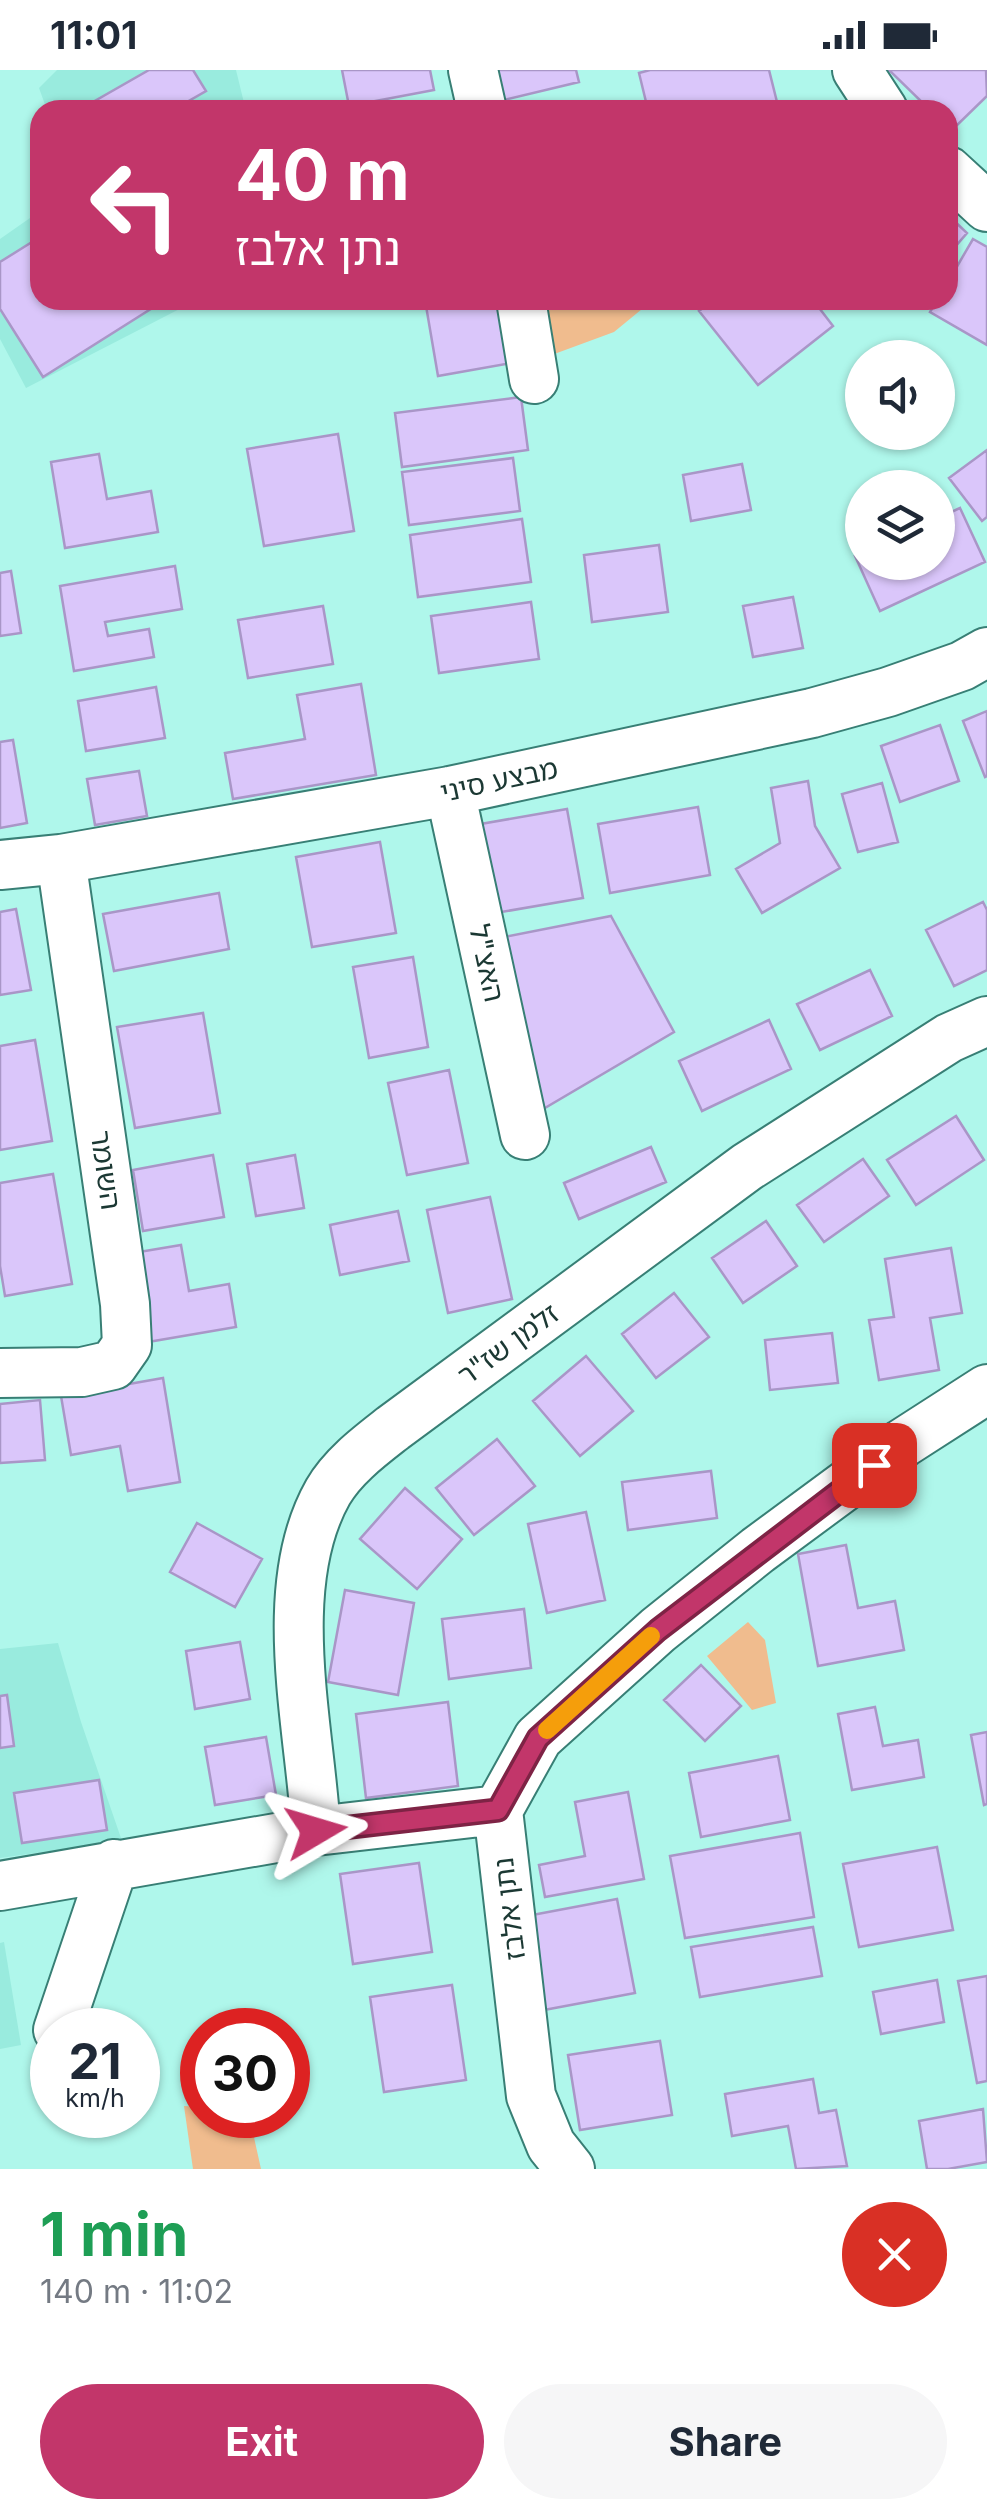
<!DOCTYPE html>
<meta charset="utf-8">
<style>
:root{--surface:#fff;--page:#f6f6f7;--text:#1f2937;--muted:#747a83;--accent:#c2366a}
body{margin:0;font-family:Inter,"Noto Sans Hebrew",sans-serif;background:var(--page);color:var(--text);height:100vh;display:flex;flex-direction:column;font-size:38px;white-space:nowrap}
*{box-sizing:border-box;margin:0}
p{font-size:32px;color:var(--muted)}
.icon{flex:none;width:55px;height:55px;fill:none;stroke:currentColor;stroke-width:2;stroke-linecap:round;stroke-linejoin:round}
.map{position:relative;height:2099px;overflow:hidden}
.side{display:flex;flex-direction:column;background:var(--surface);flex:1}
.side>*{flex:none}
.hud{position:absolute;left:30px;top:30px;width:928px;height:210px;border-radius:30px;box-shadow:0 2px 8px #0004;background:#c2366a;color:#fff;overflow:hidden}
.controls{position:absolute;left:845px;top:270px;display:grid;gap:20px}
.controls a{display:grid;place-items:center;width:110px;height:110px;border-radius:50%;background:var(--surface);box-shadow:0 2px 8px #0004;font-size:50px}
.speed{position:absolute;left:30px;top:1938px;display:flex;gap:20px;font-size:50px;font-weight:700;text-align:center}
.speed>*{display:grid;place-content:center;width:130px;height:130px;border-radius:50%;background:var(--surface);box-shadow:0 2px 8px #0004;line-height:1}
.speed small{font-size:25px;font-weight:400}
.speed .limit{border:15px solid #d22;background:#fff;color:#111}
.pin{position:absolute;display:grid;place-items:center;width:85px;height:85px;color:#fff;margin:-42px;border-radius:20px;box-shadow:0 5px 15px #0006}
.me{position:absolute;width:110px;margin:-55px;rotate:83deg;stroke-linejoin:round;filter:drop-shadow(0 0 8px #0008)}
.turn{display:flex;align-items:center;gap:35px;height:210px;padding:0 40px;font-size:45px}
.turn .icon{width:130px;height:130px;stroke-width:2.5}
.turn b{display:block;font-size:70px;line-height:85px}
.round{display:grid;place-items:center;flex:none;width:105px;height:105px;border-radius:52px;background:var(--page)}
.headline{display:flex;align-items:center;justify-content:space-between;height:170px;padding:0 40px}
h1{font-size:60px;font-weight:700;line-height:75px;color:#1e9e55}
.cta{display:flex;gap:20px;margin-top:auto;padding:20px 40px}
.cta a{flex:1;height:115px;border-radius:60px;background:var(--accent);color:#fff;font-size:40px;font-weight:700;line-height:115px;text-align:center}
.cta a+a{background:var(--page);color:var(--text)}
.status{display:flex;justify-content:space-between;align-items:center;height:70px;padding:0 50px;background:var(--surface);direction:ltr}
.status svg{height:28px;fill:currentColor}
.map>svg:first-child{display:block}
.built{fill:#99ebde}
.green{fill:#f0bc8e}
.building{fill:#dac6fa;stroke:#a996c7;stroke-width:2.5}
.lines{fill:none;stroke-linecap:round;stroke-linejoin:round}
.minor-casing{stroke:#387f75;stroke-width:52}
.minor{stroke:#fff;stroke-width:48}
.route-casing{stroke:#7e2345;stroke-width:25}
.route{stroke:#c2366a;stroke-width:18}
.slow{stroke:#f59e0b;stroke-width:18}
.labels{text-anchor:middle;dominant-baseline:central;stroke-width:8;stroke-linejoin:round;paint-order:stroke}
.street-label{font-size:28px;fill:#1b3833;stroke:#fff}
</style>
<div class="status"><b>11:01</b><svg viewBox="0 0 49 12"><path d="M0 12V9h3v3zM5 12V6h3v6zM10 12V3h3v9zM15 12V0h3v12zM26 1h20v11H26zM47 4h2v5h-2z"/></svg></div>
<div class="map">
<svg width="987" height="2099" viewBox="0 0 987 2099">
<rect width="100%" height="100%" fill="#aff7eb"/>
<path class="built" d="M 57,0 L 236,0 L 245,37 L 257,40 L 47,40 L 39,18 Z
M 40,141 L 40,230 L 197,230 L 26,318 L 0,269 L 0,169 Z
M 58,1573 L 81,1652 L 122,1771 L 0,1788 L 0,1579 Z
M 4,1872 L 21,1975 L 0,1979 L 0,1873 Z"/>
<path class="green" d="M 527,230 L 653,230 L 614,262 L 538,290 Z
M 748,1552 L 765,1570 L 776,1633 L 752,1640 L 707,1586 Z
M 184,2036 L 202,2037 L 202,2045 L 249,2045 L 261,2099 L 193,2099 Z"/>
<path class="building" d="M 149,0 L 193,0 L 206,21 L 187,32 L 191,40 L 79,40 Z
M 342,0 L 430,0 L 434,20 L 349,36 Z
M 493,0 L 576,0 L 579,12 L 500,31 Z
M 650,0 L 769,0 L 779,40 L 648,40 L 639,3 Z
M 889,0 L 986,0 L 987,26 L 951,61 L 948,58 L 948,40 L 930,40 Z
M 948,145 L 967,163 L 948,185 Z
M 40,167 L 40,230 L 165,230 L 43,307 L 0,239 L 0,192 Z
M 973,169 L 987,177 L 987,275 L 930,242 L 937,230 L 948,230 L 948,212 Z
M 425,230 L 501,230 L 511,293 L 438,306 Z
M 713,230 L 813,230 L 833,256 L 758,315 L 699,241 Z
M 521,327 L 528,380 L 402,397 L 395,343 Z
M 338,364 L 354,461 L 264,476 L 247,379 Z
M 987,380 L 987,447 L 982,451 L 949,408 Z
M 99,384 L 107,429 L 151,421 L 158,462 L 65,478 L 51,392 Z
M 513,388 L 520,441 L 409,455 L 402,402 Z
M 742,394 L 751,440 L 691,451 L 683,405 Z
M 960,438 L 985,492 L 880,541 L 855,486 L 862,483 L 862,492 L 938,492 L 938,448 Z
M 522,449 L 531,512 L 418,527 L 410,465 Z
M 659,475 L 668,542 L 592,552 L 584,485 Z
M 175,496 L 182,539 L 105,552 L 108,566 L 149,559 L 154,587 L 74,601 L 60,516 Z
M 11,501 L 21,563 L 0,566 L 0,503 Z
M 793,527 L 803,578 L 753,587 L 743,536 Z
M 531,532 L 539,589 L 439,603 L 431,546 Z
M 323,536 L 333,594 L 248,608 L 238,550 Z
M 361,614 L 376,705 L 233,729 L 225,683 L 305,669 L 297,625 Z
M 156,617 L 165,668 L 86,681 L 78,631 Z
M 987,641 L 987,706 L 985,707 L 963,651 Z
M 940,655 L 959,711 L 900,732 L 881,676 Z
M 13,670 L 27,753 L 0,758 L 0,672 Z
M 139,701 L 147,746 L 95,755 L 87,709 Z
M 808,711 L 815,756 L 840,798 L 762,843 L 736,799 L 780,773 L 771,718 Z
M 882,713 L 898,772 L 858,782 L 842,724 Z
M 698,737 L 710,805 L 610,823 L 598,754 Z
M 567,739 L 583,828 L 484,845 L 469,756 Z
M 380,772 L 396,863 L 312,877 L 296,787 Z
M 219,823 L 229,879 L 114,901 L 103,844 Z
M 983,832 L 987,840 L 987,900 L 954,916 L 926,860 Z
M 16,839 L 31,920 L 0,925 L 0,842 Z
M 611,846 L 674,962 L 533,1045 L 504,867 Z
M 413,887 L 428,977 L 369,988 L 353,897 Z
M 870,900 L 892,946 L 820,980 L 797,934 Z
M 203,943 L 220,1043 L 135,1058 L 117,957 Z
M 769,950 L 791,999 L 702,1041 L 679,991 Z
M 35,970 L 52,1071 L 0,1080 L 0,976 Z
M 449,1000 L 468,1093 L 407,1105 L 388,1013 Z
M 956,1046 L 984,1090 L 916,1135 L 887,1090 Z
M 651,1077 L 666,1112 L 579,1149 L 564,1113 Z
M 213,1085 L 224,1147 L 143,1161 L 133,1100 Z
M 295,1085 L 304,1138 L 256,1146 L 247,1094 Z
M 863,1089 L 889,1126 L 824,1172 L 797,1135 Z
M 53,1104 L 72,1214 L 5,1226 L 0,1196 L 0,1113 Z
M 490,1127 L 512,1229 L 448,1243 L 427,1140 Z
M 398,1141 L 409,1191 L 340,1205 L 330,1155 Z
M 766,1151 L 797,1196 L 743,1233 L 712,1188 Z
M 181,1175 L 189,1221 L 229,1214 L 236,1257 L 148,1272 L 133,1183 Z
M 951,1178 L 962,1243 L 930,1248 L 939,1300 L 879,1310 L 869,1250 L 894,1247 L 885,1189 Z
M 674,1223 L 709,1267 L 656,1308 L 622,1264 Z
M 832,1263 L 838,1313 L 770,1320 L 765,1270 Z
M 586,1286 L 633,1341 L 580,1386 L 533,1331 Z
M 163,1308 L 180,1412 L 128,1421 L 120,1376 L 71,1385 L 61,1326 Z
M 40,1330 L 45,1390 L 0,1393 L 0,1334 Z
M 497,1369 L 535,1416 L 474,1465 L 436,1418 Z
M 711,1401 L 717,1448 L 628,1460 L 622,1412 Z
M 405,1418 L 462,1469 L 417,1519 L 360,1469 Z
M 586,1442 L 605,1530 L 547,1543 L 528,1454 Z
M 197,1453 L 262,1489 L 235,1537 L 170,1502 Z
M 846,1475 L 858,1538 L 895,1531 L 904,1580 L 818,1596 L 798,1484 Z
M 345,1520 L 414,1533 L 398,1625 L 328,1612 Z
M 524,1539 L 531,1598 L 449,1609 L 442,1549 Z
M 240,1572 L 250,1629 L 195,1639 L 186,1581 Z
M 701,1595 L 741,1636 L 705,1671 L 664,1630 Z
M 7,1625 L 14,1676 L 0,1678 L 0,1626 Z
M 448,1632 L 458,1716 L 366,1728 L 356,1644 Z
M 875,1637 L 883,1676 L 918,1670 L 924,1707 L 852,1720 L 838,1644 Z
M 987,1662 L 987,1734 L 984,1735 L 971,1665 Z
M 266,1667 L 276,1725 L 215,1735 L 205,1677 Z
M 778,1686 L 790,1750 L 701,1767 L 689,1703 Z
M 99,1710 L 107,1760 L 22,1773 L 14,1723 Z
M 628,1722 L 644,1809 L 545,1827 L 539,1795 L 585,1786 L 575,1732 Z
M 800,1763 L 814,1847 L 685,1868 L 670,1786 Z
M 937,1777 L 953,1860 L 859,1877 L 843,1794 Z
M 419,1793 L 432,1882 L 353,1894 L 340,1804 Z
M 617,1829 L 635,1923 L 544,1940 L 527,1846 Z
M 813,1857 L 822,1906 L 700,1927 L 691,1877 Z
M 987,1906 L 987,2011 L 977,2013 L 958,1911 Z
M 937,1910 L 944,1952 L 881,1964 L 873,1922 Z
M 452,1915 L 466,2010 L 384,2022 L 370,1927 Z
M 660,1971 L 672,2045 L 580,2060 L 568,1985 Z
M 813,2009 L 819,2043 L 836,2040 L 847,2096 L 796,2099 L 788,2056 L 732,2066 L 725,2024 Z
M 983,2039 L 987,2092 L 948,2099 L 927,2099 L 919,2051 Z"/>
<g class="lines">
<g class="minor-casing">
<path id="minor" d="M 473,0 L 482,40
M 857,0 L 883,40
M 948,101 L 987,137
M 521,230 L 534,309
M 450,721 L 525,1065
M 0,795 L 61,789 L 450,721 L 812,643 L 888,622 L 962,596 L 987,582
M 0,1303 L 82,1302 L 113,1295 L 127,1275 L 125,1234 L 61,789
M 316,1761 C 310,1657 274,1517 328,1422 C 343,1396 370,1376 393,1358 L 747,1097 L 949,968 L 987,951
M 0,1816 L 316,1761 L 498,1740
M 58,1960 L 114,1794
M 570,2099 L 551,2075 L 531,2026 L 498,1740 L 538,1668 L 658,1560 L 758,1480 L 903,1373 L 987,1319"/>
</g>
<use href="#minor" class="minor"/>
</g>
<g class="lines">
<g class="route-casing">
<path id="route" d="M 316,1761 L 498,1740 L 538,1668 L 658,1560 L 874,1395"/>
</g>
<use href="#route" class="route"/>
<path class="slow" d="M 547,1660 L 651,1566"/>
</g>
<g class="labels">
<g class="street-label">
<text transform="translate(499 710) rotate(-12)">מבצע סיני</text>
<text transform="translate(487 893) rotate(78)">האצ"ל</text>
<text transform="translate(106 1100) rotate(82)">השומר</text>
<text transform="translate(508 1274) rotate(-36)">זלמן שז"ר</text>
<text transform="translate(509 1839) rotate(-97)">נתן אלבז</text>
</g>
</g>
</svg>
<div class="controls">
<a><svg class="icon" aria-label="sound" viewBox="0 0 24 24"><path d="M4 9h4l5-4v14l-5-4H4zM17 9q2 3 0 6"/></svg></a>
<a><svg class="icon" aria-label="layers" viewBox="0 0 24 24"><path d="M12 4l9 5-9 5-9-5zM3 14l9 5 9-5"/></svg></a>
</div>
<div class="speed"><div>21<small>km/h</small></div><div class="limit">30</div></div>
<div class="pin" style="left:874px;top:1395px;background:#d93025"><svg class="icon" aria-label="arrive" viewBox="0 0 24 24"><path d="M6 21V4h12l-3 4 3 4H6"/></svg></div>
<svg class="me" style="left:316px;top:1761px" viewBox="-20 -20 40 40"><path d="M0-17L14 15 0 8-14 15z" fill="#c2366a" stroke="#fff" stroke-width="4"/></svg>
<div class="hud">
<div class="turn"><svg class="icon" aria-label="left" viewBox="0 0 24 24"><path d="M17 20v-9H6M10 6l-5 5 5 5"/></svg><div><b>40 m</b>נתן אלבז</div></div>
</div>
</div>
<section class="side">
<div class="headline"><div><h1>1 min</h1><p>140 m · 11:02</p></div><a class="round" style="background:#d93025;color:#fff"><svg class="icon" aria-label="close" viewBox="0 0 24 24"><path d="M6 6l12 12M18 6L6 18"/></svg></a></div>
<div class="cta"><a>Exit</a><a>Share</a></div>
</section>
